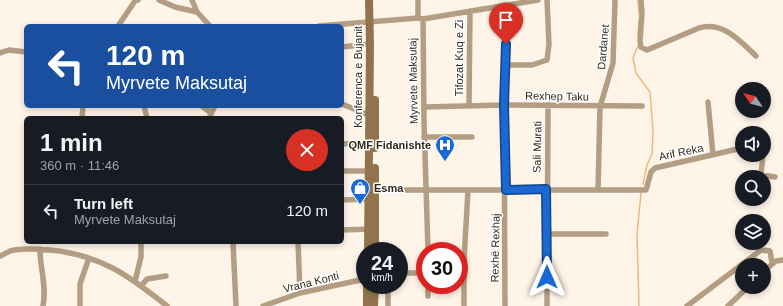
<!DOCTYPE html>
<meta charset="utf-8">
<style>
:root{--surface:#171b24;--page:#242831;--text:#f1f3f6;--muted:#9ea1a6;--line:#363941}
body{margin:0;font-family:Helvetica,sans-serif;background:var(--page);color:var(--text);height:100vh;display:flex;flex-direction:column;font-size:15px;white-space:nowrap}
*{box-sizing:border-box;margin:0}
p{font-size:13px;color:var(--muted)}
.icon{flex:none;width:22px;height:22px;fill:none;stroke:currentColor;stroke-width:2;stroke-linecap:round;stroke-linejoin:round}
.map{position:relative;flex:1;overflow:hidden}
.side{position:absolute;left:24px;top:116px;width:320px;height:128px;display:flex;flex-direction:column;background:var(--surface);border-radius:6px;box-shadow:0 2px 6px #0003}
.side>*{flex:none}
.top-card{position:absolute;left:24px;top:24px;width:320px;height:84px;border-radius:6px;box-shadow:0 2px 6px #0003;background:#1a4fa0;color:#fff;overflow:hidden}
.needle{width:26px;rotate:305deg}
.controls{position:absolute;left:735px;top:82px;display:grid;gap:8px}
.controls a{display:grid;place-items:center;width:36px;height:36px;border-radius:50%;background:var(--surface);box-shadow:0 2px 6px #0003;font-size:20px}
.speed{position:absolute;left:356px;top:242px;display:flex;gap:8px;font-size:20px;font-weight:700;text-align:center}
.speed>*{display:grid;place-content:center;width:52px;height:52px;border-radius:50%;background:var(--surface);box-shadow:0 2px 6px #0003;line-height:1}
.speed small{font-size:10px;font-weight:400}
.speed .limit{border:6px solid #d22;background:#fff;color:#111}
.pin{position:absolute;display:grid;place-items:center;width:34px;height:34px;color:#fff;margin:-41px -17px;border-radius:50% 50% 50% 0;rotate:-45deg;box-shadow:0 0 4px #0007}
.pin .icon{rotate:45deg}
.me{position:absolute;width:44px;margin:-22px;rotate:0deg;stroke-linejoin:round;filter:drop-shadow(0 0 3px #0008)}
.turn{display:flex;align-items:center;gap:14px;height:84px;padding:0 16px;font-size:18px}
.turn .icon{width:52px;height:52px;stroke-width:2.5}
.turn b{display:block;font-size:28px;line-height:34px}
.round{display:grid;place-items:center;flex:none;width:42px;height:42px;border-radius:21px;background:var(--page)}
.headline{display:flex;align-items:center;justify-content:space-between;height:68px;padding:0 16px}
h1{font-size:24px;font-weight:700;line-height:30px}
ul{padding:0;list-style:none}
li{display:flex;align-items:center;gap:12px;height:52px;padding:0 16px;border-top:1px solid var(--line)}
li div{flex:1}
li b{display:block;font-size:15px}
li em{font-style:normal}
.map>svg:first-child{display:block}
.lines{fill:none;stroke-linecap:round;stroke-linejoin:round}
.stream{stroke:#ecbb7b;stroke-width:1.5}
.street{stroke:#b39e84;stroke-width:5.5}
.secondary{stroke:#92744c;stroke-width:8}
.route-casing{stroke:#114489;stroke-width:10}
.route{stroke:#1a69d3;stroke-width:7}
.labels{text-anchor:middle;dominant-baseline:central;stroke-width:3;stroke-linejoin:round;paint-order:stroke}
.street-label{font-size:11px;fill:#31281c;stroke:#fff}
.poi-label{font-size:11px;font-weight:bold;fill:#31281c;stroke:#fff;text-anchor:end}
</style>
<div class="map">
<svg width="783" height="306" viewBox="0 0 783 306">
<rect width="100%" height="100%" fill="#fef4e8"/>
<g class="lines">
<path class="stream" d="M 638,0 L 639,14
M 638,36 L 639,20
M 638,46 L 633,58 L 636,73 L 650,92 L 653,132 L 652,154 L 647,165 L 643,184
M 639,306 L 637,234 L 641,193"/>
<path class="street" d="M 159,0 L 175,7 L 197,12
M 192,0 L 197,12 L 210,26
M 418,0 L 418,18
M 641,0 L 642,13 L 640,41 L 641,47 L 647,50 L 699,28 C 723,21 740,41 756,56
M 505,5 L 506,44 L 504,105 L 505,306
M 423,19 L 424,121 L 428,251
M 118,26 L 135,1 L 138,0
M 319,26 L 418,18 L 423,19 L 538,0
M 342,47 L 370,44
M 0,53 L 9,50 L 26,52
M 505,65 L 532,65 L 547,60 L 549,44 L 547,0
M 708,102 L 713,155
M 342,104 L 371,116
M 144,106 L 147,118
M 202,106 L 211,113
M 469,106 L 470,11
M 424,107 L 504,105 L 642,106
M 82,118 L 83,106
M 209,118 L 215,106
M 424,137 L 472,137
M 342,144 L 369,143
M 763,155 L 761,175 L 775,177
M 342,171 L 369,171
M 375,190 L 646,190 L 651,172 L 655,168 L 742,148
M 598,190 L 600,107 L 613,63 L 615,0
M 342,200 L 369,199
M 342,230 L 372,229
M 547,234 L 606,234
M 233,242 L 236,306
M 298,242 L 300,293
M 40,249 C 40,269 47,286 43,306
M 0,256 C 5,254 8,251 14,250 C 26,248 38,249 50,250 C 101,255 128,275 167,306
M 764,271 L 776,261 L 783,260
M 399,273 L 425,273
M 135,281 L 141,257 L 141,242
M 141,286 L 147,279 L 166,276
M 428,296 L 428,285
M 80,306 L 80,284 L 89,258
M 263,306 L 300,293 L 365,279
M 388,306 L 388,285
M 464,306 L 464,261 L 468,190
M 547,306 L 548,105
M 687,306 L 761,250 L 770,251 L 772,263
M 728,306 L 748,287"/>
<path class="secondary" d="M 375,148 L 375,100
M 368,251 L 370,44 L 369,0
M 375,251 L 375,168
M 367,306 L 367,285
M 374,306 L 375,285"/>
</g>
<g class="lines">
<g class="route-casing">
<path id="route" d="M 506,44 L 504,105 L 506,190 L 546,189 L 547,277"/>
</g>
<use href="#route" class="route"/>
</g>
<defs>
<g id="hospital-pin" transform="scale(1)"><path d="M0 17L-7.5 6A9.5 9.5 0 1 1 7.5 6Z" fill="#1a69d3" stroke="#fff"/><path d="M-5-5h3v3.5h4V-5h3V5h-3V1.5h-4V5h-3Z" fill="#fff"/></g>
<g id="shop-pin" transform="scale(1)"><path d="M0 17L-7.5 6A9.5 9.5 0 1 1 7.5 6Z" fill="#1a69d3" stroke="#fff"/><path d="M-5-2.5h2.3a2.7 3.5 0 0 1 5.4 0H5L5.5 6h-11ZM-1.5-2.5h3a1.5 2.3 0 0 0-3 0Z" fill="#fff"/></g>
</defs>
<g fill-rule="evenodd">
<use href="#hospital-pin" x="445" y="145"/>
<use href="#shop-pin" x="360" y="188"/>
</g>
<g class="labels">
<g class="street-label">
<text transform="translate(603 47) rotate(-85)">Dardanet</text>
<text transform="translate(459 58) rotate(-90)">Tifozat Kuq e Zi</text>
<text transform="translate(358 77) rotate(-90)">Konferenca e Bujanit</text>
<text transform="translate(413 81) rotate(-91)">Myrvete Maksutaj</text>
<text transform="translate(557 96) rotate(1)">Rexhep Taku</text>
<text transform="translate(537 147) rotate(-89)">Sali Murati</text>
<text transform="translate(681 152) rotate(-12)">Arif Reka</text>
<text transform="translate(495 248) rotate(-89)">Rexhë Rexhaj</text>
<text transform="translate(311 282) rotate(-14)">Vrana Konti</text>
</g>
<g class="poi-label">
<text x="431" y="145">QMF Fidanishte</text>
<text x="374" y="188" text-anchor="start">Esma</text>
</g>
</g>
</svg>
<div class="controls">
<a><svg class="needle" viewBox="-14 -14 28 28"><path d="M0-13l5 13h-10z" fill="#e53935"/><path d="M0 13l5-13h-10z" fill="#9ea1a6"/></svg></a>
<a><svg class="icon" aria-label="sound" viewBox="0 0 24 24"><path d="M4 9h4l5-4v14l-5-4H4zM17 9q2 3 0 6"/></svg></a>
<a><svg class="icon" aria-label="search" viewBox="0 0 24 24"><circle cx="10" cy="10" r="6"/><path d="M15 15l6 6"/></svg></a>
<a><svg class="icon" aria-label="layers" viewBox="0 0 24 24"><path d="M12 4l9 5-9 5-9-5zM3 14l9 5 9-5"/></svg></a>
<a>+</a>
</div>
<div class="speed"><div>24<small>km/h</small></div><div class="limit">30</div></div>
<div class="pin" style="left:506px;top:44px;background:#d93025"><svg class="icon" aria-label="arrive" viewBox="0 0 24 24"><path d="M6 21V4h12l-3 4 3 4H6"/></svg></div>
<svg class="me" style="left:547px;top:277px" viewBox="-20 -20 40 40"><path d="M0-17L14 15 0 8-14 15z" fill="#1a69d3" stroke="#fff" stroke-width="4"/></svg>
<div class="top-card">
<div class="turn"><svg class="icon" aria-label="left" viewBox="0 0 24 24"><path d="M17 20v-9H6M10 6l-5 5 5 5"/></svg><div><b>120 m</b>Myrvete Maksutaj</div></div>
</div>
<section class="side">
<div class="headline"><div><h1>1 min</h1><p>360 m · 11:46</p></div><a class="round" style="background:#d93025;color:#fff"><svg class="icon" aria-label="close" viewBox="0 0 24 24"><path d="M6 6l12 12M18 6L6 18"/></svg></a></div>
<ul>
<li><svg class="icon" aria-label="left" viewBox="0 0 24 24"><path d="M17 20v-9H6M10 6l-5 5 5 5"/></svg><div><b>Turn left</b><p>Myrvete Maksutaj</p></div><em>120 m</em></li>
</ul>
</section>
</div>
